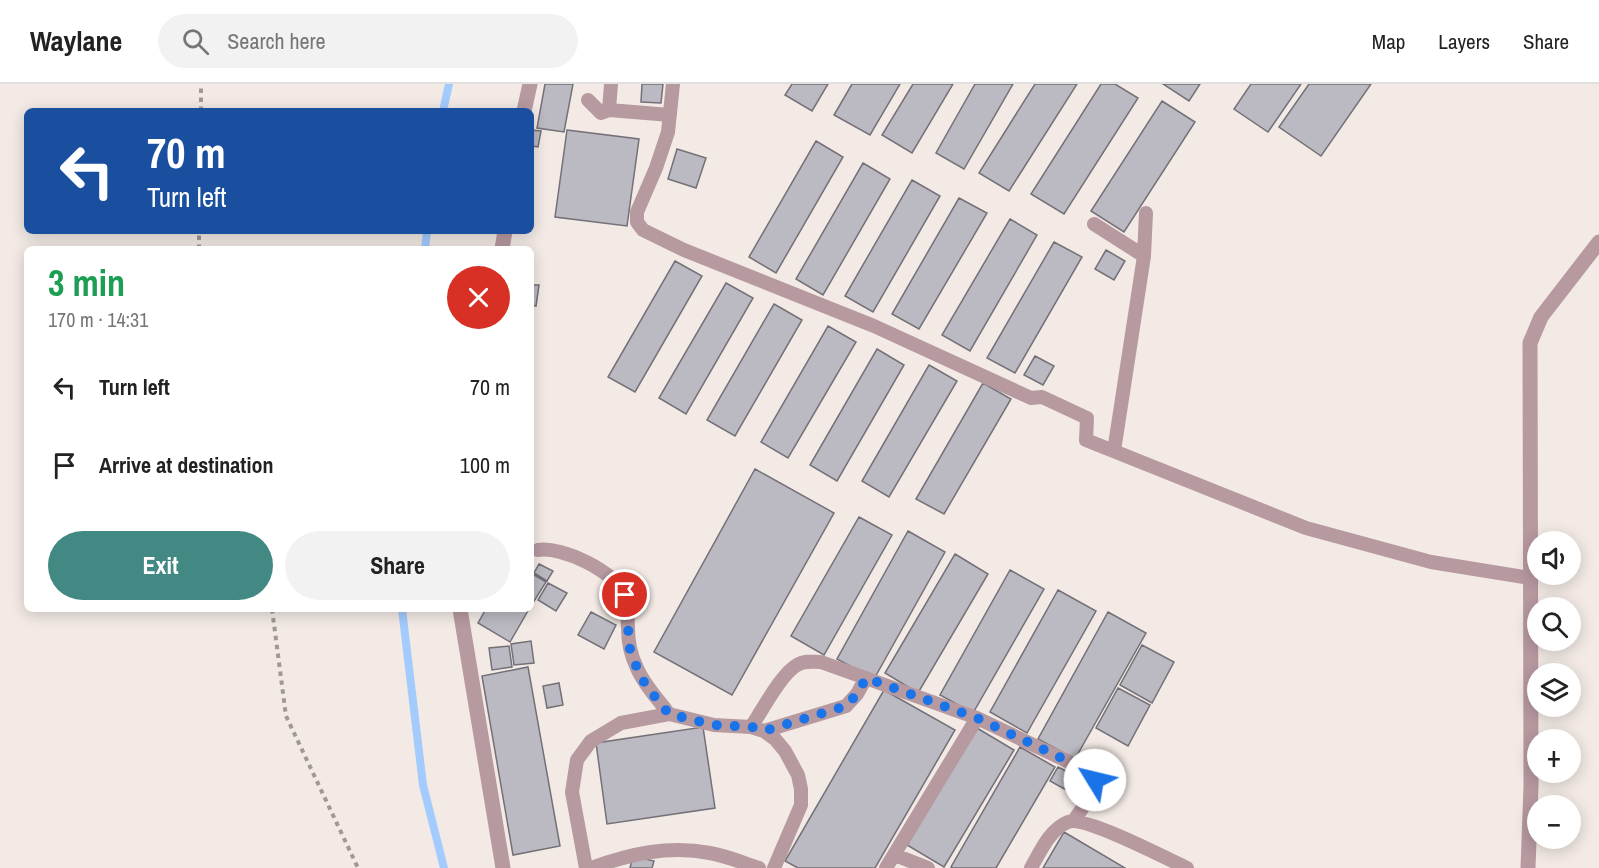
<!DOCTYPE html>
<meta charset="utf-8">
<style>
:root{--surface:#fff;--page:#f2f2f2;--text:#222;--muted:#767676;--line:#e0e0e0;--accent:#428983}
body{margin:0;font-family:"Archivo Narrow",sans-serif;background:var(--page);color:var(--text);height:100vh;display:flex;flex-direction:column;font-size:22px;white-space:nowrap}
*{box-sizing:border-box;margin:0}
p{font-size:20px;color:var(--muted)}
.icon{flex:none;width:33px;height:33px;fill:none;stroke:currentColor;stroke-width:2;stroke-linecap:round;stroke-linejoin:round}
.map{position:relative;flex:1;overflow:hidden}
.sheet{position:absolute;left:24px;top:162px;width:510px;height:366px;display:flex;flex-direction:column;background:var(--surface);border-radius:9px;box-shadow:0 3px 15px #0003}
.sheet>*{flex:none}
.banner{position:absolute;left:24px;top:24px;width:510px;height:126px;border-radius:9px;box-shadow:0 3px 15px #0003;background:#1a4fa0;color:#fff;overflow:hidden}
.buttons{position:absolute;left:1527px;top:447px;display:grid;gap:12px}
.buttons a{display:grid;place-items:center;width:54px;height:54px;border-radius:50%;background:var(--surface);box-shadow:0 3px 15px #0003;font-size:30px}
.pin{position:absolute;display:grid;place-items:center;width:51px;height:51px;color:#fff;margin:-26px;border:3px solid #fff;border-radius:50%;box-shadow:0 2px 6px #0007}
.me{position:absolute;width:66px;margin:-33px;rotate:306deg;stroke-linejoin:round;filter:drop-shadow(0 0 4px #0008)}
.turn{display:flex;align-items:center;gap:21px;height:126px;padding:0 24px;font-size:27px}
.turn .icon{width:78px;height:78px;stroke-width:2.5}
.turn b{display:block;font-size:42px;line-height:51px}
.round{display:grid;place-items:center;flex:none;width:63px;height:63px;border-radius:32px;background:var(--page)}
.headline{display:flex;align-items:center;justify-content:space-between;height:102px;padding:0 24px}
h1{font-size:36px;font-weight:700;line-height:45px;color:#1e9e55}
.primary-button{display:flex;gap:12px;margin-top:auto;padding:12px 24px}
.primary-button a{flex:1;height:69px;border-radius:36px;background:var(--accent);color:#fff;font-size:24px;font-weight:700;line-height:69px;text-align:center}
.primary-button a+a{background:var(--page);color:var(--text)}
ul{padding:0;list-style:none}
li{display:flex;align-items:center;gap:18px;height:78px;padding:0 24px}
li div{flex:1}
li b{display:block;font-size:22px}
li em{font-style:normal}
header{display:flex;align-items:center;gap:36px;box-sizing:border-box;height:84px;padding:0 30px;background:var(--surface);border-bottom:2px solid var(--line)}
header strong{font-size:28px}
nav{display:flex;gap:33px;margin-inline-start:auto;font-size:21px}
.search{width:420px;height:54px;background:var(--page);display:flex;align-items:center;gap:15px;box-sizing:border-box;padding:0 21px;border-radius:33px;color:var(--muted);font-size:22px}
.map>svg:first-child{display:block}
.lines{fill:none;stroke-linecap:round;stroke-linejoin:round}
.stream{stroke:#a4cbfd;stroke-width:8}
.building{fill:#bbb9c1;stroke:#737077;stroke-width:1.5}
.path{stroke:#9f9895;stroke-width:4;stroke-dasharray:4.5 4.5;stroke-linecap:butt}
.service{stroke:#b799a0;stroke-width:14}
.minor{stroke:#b799a0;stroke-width:15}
.route{stroke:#1a73e8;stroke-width:10;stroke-dasharray:0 18}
</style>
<header>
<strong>Waylane</strong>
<div class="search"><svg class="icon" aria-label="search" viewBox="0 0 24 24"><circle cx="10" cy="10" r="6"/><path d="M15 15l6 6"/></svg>Search here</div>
<nav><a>Map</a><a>Layers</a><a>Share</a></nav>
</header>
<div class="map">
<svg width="1599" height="784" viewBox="0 0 1599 784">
<rect width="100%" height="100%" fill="#f3eae5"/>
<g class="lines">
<path class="stream" d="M 443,27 L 449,0
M 425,165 L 427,147
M 402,525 L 423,701 L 444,784"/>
</g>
<path class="building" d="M 545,0 L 573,0 L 564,48 L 537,44 Z
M 642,0 L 663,0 L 661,19 L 641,18 Z
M 792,0 L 828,0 L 812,27 L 785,11 Z
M 852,0 L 900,0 L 870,51 L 834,31 Z
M 913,0 L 953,0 L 912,69 L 882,51 Z
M 975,0 L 1013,0 L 964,85 L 936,69 Z
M 1035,0 L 1077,0 L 1009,107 L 979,89 Z
M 1101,0 L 1115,0 L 1138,14 L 1064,130 L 1031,110 Z
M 1163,0 L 1200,0 L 1189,17 Z
M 1251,0 L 1301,0 L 1268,48 L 1234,25 Z
M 1309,0 L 1371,0 L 1321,72 L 1279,43 Z
M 1162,17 L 1195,38 L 1124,148 L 1091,127 Z
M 531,46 L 541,47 L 538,63 L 531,62 Z
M 567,46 L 639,55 L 627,142 L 555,133 Z
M 816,57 L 843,73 L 776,189 L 749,173 Z
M 677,65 L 706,74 L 696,104 L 668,95 Z
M 863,79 L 890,95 L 823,211 L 796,195 Z
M 912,96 L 940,112 L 873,228 L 845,212 Z
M 959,114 L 987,129 L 919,245 L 892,230 Z
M 1010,135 L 1037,151 L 970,267 L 942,251 Z
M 1054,158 L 1082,173 L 1015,289 L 987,274 Z
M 1106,166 L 1125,177 L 1114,196 L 1095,185 Z
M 675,177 L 702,192 L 635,308 L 608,293 Z
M 726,199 L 753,214 L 686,330 L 659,314 Z
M 531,201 L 539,201 L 536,222 L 531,221 Z
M 774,220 L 802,236 L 735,352 L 707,336 Z
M 828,242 L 856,258 L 788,374 L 761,358 Z
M 877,265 L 904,281 L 837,397 L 810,381 Z
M 1035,272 L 1054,282 L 1043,301 L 1024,291 Z
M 929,281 L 957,297 L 889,413 L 862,397 Z
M 983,299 L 1011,315 L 944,430 L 916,415 Z
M 755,385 L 834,429 L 732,611 L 654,568 Z
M 859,433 L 892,451 L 824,571 L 791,552 Z
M 908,447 L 945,468 L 874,595 L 837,575 Z
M 955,470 L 988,490 L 918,609 L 885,589 Z
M 539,480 L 553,487 L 547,497 L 534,489 Z
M 1010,486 L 1044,505 L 973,629 L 940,611 Z
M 531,489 L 546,498 L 531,522 Z
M 548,499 L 567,509 L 556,527 L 538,516 Z
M 1058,506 L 1096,527 L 1027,649 L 990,628 Z
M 486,525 L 529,525 L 510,558 L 478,539 Z
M 591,528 L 616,541 L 604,565 L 578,551 Z
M 1108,528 L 1146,549 L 1075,675 L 1038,655 Z
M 531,557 L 534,579 L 514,581 L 511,560 Z
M 1142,561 L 1174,578 L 1152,619 L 1120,601 Z
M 509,562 L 512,583 L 492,586 L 489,564 Z
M 528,583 L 560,762 L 513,771 L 482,592 Z
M 559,599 L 563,621 L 547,624 L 543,602 Z
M 1118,604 L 1150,621 L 1128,662 L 1096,644 Z
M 884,606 L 955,646 L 875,784 L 798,784 L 785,777 Z
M 703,643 L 715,724 L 607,740 L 596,659 Z
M 977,644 L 1014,666 L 944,783 L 907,761 Z
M 1020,663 L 1055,683 L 996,784 L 953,784 L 951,783 Z
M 1058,683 L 1076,692 L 1068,707 L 1050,697 Z
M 1064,748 L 1125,784 L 1043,784 Z
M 633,772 L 654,777 L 652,784 L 630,784 Z"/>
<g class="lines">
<path class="path" d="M 201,27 L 201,0
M 199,165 L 199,147
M 272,525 L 286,632 L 358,784"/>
<path class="service" d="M 611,0 L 609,26 L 670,31
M 673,0 L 668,48 L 656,84 L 637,128 L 637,138 L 643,146 L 684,166 L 874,242 L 1031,314 L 1042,313 L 1087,334 L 1086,356 L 1306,444 L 1431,478 L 1530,494
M 588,16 L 601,29 L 609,26
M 1094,140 L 1144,172 L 1114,367
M 1144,172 L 1146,129
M 538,466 C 562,462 614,487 625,511 C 629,521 627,534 628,544 C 628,557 631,572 637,584 C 644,601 658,615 669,630
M 751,643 C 762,627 781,590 797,581 C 805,576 813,578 821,578 L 977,634 L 1090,688 L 1093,691 C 1097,707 1083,723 1074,736
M 764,647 L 846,622 L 857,610 L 866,594
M 895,771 L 928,784
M 586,784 L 572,708 L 577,676 L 591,657 L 621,639 L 669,630 L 714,641 L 751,643 L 764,647 L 775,655 L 785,667 L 798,691 L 801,705 L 801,721 L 774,784
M 591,784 C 630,770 668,761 710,769 C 727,772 743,779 759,784
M 886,784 L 977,634
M 1031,784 C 1040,768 1050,745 1068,738 C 1083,731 1168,775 1187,784"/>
<path class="minor" d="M 524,27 L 530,0
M 502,165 L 505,147
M 460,525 L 503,784
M 1528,784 L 1531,702 L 1530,259 L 1541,233 L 1599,158"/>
</g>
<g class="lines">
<path class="route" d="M 625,511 L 630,566 L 637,584 L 646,602 L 669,630 L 714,641 L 752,643 L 764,647 L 846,622 L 857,610 L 866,594 L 977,634 L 1089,687 L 1093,691 L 1095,696"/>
</g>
</svg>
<div class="buttons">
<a><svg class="icon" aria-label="sound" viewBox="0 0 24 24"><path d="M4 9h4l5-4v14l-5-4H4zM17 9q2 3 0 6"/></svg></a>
<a><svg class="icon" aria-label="search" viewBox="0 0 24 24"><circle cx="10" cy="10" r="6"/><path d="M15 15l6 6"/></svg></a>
<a><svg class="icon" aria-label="layers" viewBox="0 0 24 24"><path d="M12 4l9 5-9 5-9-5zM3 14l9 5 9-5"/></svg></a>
<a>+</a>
<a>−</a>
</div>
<div class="pin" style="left:625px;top:511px;background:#d93025"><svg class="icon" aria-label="arrive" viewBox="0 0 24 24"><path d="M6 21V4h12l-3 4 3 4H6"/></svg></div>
<svg class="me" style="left:1095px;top:696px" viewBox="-20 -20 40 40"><circle r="19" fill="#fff"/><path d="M0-13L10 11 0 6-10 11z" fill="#1a73e8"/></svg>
<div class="banner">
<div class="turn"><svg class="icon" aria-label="left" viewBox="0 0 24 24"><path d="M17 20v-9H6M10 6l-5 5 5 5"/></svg><div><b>70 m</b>Turn left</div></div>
</div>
<section class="sheet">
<div class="headline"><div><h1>3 min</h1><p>170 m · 14:31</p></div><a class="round" style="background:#d93025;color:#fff"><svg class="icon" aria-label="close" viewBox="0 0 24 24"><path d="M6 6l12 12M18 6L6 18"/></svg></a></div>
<ul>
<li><svg class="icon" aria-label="left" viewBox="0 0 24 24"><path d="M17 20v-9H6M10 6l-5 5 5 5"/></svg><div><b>Turn left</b></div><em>70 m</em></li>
<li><svg class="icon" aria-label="arrive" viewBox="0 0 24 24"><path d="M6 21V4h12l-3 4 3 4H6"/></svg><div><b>Arrive at destination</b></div><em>100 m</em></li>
</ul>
<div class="primary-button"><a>Exit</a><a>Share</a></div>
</section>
</div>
